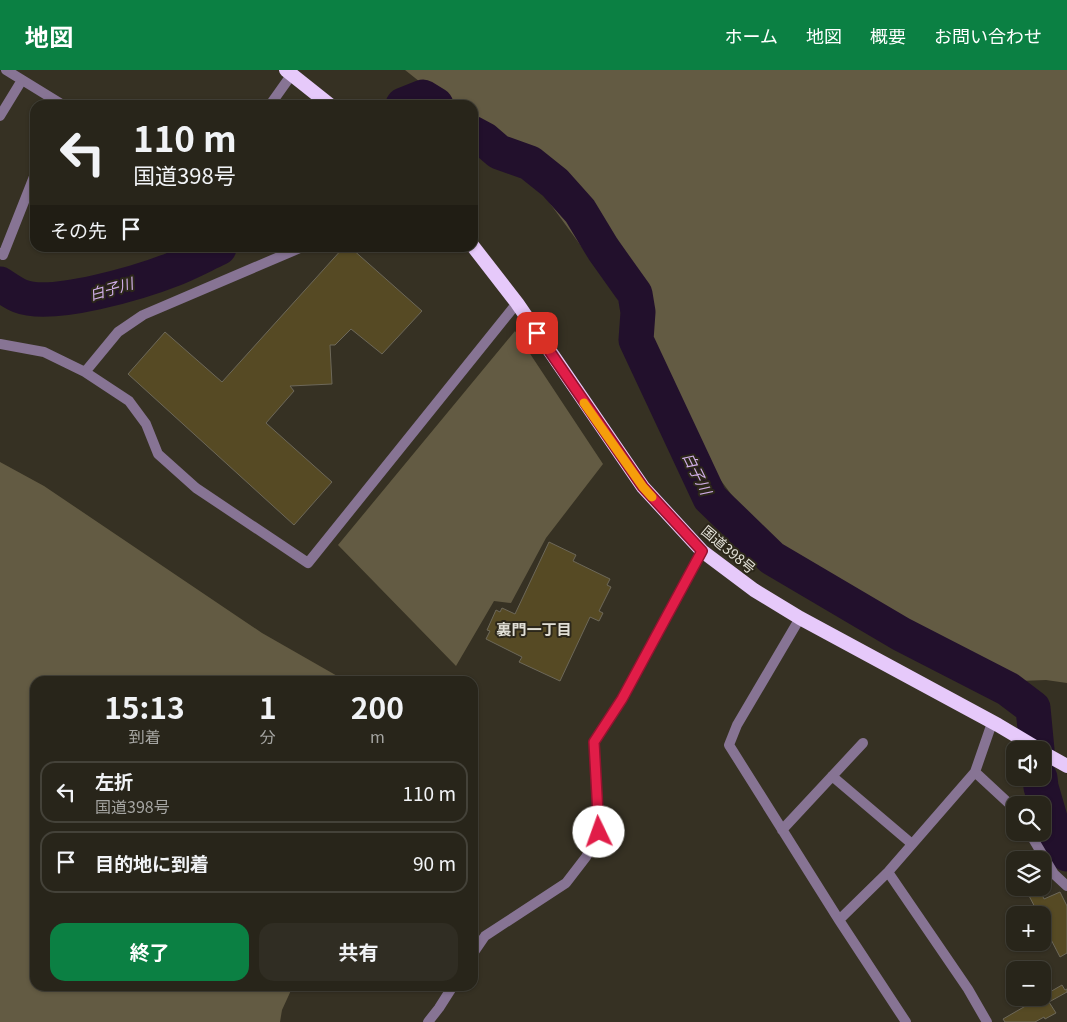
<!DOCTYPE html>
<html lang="ja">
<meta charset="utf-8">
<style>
:root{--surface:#28251a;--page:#302d23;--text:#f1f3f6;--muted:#a5a5a2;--line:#444239;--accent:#0b8043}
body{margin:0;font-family:Georgia,"Noto Sans JP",serif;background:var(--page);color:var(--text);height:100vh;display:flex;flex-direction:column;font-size:19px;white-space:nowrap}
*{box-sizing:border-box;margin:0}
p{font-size:16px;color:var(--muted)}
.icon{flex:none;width:28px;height:28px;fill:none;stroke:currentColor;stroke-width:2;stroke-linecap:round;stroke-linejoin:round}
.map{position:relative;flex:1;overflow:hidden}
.sheet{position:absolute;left:30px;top:606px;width:448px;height:315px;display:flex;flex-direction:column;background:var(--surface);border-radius:15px;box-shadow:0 1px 4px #0004,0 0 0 1px var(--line)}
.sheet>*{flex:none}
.top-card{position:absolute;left:30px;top:30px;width:448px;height:152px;border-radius:15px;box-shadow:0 1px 4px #0004,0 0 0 1px var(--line);background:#28251a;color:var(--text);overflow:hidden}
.controls{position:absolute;left:1006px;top:671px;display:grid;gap:10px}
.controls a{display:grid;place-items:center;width:45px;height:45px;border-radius:10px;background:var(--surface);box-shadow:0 1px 4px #0004,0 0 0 1px var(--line);font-size:25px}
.pin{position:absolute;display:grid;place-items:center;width:42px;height:42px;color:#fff;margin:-21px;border-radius:10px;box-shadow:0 2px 8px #0006}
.me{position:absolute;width:55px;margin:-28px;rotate:357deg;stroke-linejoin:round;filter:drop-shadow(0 0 4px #0008)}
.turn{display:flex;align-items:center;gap:18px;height:105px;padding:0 20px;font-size:22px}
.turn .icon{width:65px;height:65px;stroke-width:2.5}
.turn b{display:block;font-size:35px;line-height:42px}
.then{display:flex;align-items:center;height:48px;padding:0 20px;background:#0003;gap:10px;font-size:19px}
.eta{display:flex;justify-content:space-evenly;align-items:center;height:85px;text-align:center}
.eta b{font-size:30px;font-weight:700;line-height:35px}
.button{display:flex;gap:10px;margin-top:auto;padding:10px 20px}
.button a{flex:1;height:58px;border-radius:15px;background:var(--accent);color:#fff;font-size:20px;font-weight:700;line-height:58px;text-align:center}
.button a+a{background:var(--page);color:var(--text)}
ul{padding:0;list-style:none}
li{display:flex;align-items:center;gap:15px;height:62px;margin:0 10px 8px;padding:0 10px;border:2px solid var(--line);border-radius:15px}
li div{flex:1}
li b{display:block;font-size:19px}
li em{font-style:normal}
header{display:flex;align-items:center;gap:30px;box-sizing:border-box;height:70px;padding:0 25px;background:var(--accent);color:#fff}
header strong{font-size:24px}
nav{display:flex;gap:28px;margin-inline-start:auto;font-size:18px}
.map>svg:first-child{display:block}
.green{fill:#635b43}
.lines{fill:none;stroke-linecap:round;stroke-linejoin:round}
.river{stroke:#22102c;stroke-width:35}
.building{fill:#564a24;stroke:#6d6859}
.minor{stroke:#877494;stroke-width:10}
.trunk{stroke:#e6c9fa;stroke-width:14}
.route-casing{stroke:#92132f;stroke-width:12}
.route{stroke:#e11d48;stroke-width:9}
.slow{stroke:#f59e0b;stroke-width:9}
.labels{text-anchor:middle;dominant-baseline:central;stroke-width:4;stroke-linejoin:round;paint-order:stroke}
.street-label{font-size:14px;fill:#e1dfd6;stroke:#2c271a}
.water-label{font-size:15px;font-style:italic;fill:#d0aee7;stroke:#2c271a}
.neighbourhood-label{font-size:15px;font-weight:bold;fill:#e1dfd6;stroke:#2c271a}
</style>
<header>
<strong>地図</strong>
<nav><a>ホーム</a><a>地図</a><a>概要</a><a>お問い合わせ</a></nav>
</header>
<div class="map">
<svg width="1067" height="952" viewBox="0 0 1067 952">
<rect width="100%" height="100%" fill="#363123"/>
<path class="green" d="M 405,0 L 1067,0 L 1067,613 L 1046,610 L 1019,611 L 820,503 L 773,472 L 737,432 L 707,392 L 611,217 L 546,128 L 481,58 L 473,52 L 472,35 L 449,35 Z
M 515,261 L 603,394 L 546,468 L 511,533 L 494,531 L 456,596 L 338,475 Z
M 0,392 L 44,416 L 262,563 L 346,611 L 35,611 L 35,916 L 293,916 L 282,940 L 280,952 L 0,952 Z"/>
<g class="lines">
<path class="river" d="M 403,35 L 423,27 L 436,35
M 472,63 L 485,70 L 499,82 L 530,93 L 555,113 L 580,141 L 603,179 L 635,224 L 638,242 L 636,270 L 710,428 L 772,488 L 901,564 L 1008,619 L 1033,638 L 1037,680
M 0,214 C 6,218 13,223 20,226 C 52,239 141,212 174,199 C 189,193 204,185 219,178
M 1040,708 L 1041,717 L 1057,772 L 1067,784"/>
</g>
<path class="building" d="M 343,178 L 351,178 L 422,241 L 382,284 L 351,259 L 335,275 L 330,275 L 332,314 L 290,316 L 294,321 L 266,353 L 332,412 L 294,455 L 128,304 L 165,262 L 222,312 Z
M 549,472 L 576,485 L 573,491 L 610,509 L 607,515 L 611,517 L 599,541 L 603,543 L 599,551 L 590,547 L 560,611 L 519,592 L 522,587 L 486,569 L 490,561 L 487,560 L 496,540 L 500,542 L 502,538 L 515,544 Z
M 1031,818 L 1039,818 L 1044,829 L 1060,822 L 1067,836 L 1067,883 L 1060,887 L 1042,852 L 1042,845 L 1039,845 L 1026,820 Z
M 1062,915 L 1065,920 L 1067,919 L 1067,922 L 1049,932 L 1056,943 L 1045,949 L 1044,947 L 1035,952 L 1005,952 L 1003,949 Z"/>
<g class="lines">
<path class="minor" d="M 6,0 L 63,35
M 270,35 L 292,4
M 0,46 L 22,10
M 0,183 L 3,185 L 35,104
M 0,274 L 44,282 L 85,302 L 129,331 L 146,354 L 158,384 L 196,418 L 308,493 L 517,233
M 85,302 L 118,262 L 143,245 L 300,178
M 800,548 L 737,655 L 729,675 L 839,850 L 906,952
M 975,702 L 1015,739
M 832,706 L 912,774
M 782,760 L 863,673
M 1029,762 L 1054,804 L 1067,816
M 888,802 L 968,919 L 987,952
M 839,850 L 888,802 L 975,702 L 992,653
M 472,885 L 485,866 L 566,813 L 586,787 L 599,762 L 594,672 L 622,629 L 702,481
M 428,952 L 439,938 L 453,916"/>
<path class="trunk" d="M 286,0 L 330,35
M 472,175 L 517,233 L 643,417 L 702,481 L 754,520 L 800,548 L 998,655 L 1040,680
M 1042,682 L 1067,696"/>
</g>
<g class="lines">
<g class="route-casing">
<path id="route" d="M 537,263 L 643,417 L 702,481 L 622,629 L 594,672 L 599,762"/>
</g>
<use href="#route" class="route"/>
<path class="slow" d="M 584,333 L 643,417 L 652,427"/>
</g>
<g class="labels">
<g class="street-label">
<text transform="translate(729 479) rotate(40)">国道398号</text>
</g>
<g class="water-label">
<text transform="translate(111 218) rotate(-16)">白子川</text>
<text transform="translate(698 403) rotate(64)">白子川</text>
</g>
<g class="neighbourhood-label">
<text x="534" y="558">裏門一丁目</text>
</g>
</g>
</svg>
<div class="controls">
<a><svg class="icon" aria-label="sound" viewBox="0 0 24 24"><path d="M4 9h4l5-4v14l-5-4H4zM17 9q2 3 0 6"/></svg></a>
<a><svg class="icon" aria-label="search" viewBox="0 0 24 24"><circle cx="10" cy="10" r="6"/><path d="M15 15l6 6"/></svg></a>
<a><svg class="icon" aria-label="layers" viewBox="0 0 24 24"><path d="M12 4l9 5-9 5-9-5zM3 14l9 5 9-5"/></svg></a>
<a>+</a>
<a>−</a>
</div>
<div class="pin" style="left:537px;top:263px;background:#d93025"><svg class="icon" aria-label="arrive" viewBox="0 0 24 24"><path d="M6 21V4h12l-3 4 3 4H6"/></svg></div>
<svg class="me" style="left:599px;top:762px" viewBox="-20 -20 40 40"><circle r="19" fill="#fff"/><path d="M0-13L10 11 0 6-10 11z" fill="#e11d48"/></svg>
<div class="top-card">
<div class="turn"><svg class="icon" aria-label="left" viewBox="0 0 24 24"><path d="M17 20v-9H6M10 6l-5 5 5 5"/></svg><div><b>110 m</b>国道398号</div></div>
<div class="then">その先<svg class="icon" aria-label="arrive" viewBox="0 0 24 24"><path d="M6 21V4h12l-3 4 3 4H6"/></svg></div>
</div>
<section class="sheet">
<div class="eta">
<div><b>15:13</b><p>到着</p></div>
<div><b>1</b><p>分</p></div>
<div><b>200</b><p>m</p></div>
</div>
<ul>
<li><svg class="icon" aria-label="left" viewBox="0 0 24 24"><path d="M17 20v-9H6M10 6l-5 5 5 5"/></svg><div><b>左折</b><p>国道398号</p></div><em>110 m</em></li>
<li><svg class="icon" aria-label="arrive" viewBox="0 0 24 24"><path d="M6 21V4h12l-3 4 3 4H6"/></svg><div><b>目的地に到着</b></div><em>90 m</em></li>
</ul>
<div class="button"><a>終了</a><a>共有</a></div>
</section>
</div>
